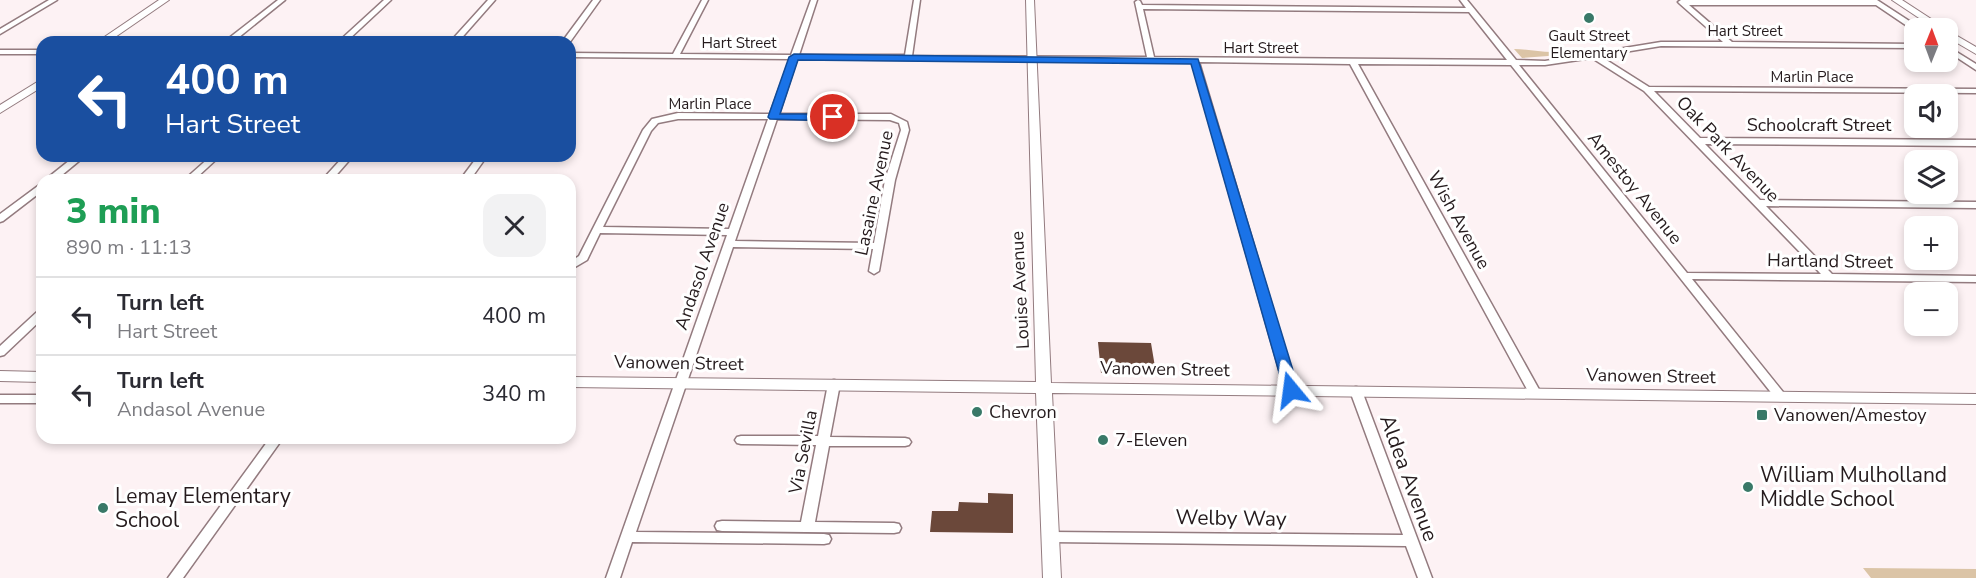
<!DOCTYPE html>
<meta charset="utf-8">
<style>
:root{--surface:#fff;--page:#f2f2f3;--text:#2b2b33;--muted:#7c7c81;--line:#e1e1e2}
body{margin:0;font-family:"Nunito Sans",sans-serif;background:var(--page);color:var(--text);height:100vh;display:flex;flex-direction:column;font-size:22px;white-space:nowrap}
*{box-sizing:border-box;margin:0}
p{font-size:20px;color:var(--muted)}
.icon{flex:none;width:33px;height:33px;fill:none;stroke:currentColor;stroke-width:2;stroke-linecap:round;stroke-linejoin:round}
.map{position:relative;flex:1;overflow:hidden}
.panel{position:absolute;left:36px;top:174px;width:540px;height:270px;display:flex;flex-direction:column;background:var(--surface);border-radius:18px;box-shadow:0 3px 9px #0003}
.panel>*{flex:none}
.top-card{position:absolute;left:36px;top:36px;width:540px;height:126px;border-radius:18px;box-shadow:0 3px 9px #0003;background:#1a4fa0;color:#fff;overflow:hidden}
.needle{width:39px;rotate:1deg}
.buttons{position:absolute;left:1904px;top:18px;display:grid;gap:12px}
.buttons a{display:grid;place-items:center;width:54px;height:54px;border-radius:12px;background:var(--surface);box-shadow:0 3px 9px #0003;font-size:30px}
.pin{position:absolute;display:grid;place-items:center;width:51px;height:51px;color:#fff;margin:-26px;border:3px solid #fff;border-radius:50%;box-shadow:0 2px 6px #0007}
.me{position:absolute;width:66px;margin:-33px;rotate:344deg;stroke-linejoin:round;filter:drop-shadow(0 0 4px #0008)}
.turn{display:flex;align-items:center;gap:21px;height:126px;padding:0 30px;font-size:27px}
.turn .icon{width:78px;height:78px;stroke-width:2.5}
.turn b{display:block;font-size:42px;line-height:51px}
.round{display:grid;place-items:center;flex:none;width:63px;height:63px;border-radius:18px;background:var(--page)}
.head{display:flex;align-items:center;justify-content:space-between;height:102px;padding:0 30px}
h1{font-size:36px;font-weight:800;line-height:45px;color:#1e9e55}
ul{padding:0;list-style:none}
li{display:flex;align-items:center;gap:18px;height:78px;padding:0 30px;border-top:2px solid var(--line)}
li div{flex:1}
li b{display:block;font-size:22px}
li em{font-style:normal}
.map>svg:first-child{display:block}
.green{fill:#dbc4a6}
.building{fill:#6b483a}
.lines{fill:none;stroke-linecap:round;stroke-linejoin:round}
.minor-casing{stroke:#937b7f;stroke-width:3}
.major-casing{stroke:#937b7f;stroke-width:2}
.minor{fill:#fff;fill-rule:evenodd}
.major{fill:#fff;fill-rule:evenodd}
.route{fill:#1a73e8;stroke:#114b97;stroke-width:1.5}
.poi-dot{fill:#397968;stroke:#fff;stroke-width:2}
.labels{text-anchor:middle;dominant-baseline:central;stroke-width:6;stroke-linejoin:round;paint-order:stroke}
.far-street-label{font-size:15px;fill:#251b1d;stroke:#fff}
.far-poi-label{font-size:15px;fill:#251b1d;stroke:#fff}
.street-label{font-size:18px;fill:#251b1d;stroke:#fff}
.poi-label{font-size:18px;fill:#251b1d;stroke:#fff;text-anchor:start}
.near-poi-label{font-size:21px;fill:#251b1d;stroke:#fff;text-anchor:start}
.near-street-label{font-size:21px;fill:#251b1d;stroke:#fff}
</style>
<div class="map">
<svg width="1976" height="578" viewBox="0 0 1976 578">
<rect width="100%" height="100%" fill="#fdf2f4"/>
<path class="green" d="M 1514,49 C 1527,49 1539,52 1552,52 C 1562,53 1569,48 1580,51 L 1548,56 L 1522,58 Z
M 1863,568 L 1976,569 L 1976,578 L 1871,578 Z"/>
<path class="building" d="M 1098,342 L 1151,343 L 1156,373 L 1101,373 Z
M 988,493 L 1013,494 L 1013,533 L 930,532 L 932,511 L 958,511 L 959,502 L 988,503 Z"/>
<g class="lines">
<g class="minor-casing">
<path id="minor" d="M 49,0 L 57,0 L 0,34 L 0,29 Z
M 278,0 L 285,0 L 233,42 L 224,42 Z
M 384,0 L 391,0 L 346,42 L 338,42 Z
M 488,0 L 495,0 L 458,42 L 450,42 Z
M 593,0 L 600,0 L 570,42 L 562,42 Z
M 702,0 L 708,0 L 680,54 L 791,55 L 811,0 L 817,0 L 799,55 L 905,55 L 914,0 L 920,0 L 912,56 L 1147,57 L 1135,2 L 1138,0 L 1140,1 L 1142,5 L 1466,8 L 1460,0 L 1467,0 L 1516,60 L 1545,61 L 1661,42 L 1723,42 L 1680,4 L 1678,2 L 1681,0 L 1877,0 L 1920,28 L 1913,30 L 1876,5 L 1689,5 L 1732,42 L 1914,44 L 1914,48 L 1661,46 L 1600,56 L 1649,87 L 1976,89 L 1976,93 L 1654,91 L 1700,138 L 1976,140 L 1976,146 L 1705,144 L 1760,200 L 1976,202 L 1976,208 L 1766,206 L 1832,274 L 1976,276 L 1976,282 L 1692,279 L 1787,397 L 1785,400 L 1777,400 L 1511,65 L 1358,64 L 1541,393 L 1539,396 L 1531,396 L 1529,393 L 1350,64 L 1199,62 L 1297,390 L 1295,393 L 1287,393 L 1285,390 L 1192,62 L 797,59 L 779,114 L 891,114 L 907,122 L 909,130 L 895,180 L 879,271 L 874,274 L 869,271 L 873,249 L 733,247 L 636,532 L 824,534 L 829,535 L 831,539 L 829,543 L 824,544 L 632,542 L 620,578 L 606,578 L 727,235 L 600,233 L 587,260 L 570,270 L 570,262 L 579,256 L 643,130 L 652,119 L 678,113 L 770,114 L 790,59 L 570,57 L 570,53 L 673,54 ZM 1143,9 L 1469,12 L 1507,60 L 1154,57 ZM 1592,58 L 1644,91 L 1821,274 L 1687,273 L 1519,65 L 1545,65 ZM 678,119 L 768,119 L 729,229 L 603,227 L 651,131 L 658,123 ZM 777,119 L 890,120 L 899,123 L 901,130 L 885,180 L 874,243 L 735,241 Z
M 1947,46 L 1976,64 L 1976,70 L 1947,51 Z
M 0,50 L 42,50 L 42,54 L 0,54 Z
M 75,156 L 85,156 L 56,180 L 45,180 Z
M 211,156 L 220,156 L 194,180 L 184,180 Z
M 344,156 L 353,156 L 332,180 L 322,180 Z
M 478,156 L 487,156 L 470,180 L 460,180 Z
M 42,183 L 42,191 L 3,221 L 0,222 L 0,214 Z
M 42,310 L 42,319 L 4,355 L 0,356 L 0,346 L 38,311 Z
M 834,380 L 838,381 L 840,384 L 830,437 L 905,438 L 909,439 L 911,442 L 909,445 L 905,446 L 829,446 L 815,522 L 894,523 L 899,524 L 901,528 L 899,532 L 894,533 L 722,531 L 717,530 L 715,526 L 717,522 L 722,521 L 801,522 L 816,445 L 741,444 L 737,443 L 735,440 L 737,437 L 741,436 L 818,436 L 828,384 L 830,381 Z
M 1356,387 L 1360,388 L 1362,391 L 1432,578 L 1418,578 L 1406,546 L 1051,542 L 1046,541 L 1044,537 L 1046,533 L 1051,532 L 1403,535 L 1350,391 L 1352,388 Z
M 0,395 L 42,395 L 42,403 L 0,403 Z
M 270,438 L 283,438 L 183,578 L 168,578 Z"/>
</g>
<g class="major-casing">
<path id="major" d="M 159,0 L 169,0 L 108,42 L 97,42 Z
M 1026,0 L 1034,0 L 1051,383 L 1976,394 L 1976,404 L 1052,393 L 1061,578 L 1043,578 L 1036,393 L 570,387 L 570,377 L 1036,382 Z
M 1892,0 L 1902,0 L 1945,28 L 1934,28 Z
M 1947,30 L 1976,47 L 1976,54 L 1947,37 Z
M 42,79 L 42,87 L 0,113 L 0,105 Z
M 0,371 L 42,372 L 42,382 L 0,381 Z"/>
</g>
<use href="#minor" class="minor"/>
<use href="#major" class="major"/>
</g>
<path class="route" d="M 794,54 L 1198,59 L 1299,390 L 1297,394 L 1291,395 L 1284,390 L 1191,64 L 798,60 L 780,114 L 833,114 L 839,117 L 833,121 L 770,119 L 768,117 L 789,57 Z"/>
<g class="poi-dot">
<circle cx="1589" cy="18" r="6"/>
<circle cx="977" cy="412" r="6"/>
<rect x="1756" y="409" width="12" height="12" rx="3"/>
<circle cx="1103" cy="440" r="6"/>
<circle cx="1748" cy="487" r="6"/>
<circle cx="103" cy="508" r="6"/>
</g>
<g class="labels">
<g class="far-street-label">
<text x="1745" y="31">Hart Street</text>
<text x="739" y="43">Hart Street</text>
<text x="1261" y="48">Hart Street</text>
<text x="1812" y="77">Marlin Place</text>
<text x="710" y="104">Marlin Place</text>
</g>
<g class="far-poi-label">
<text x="1589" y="36">Gault Street<tspan x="1589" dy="17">Elementary</tspan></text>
</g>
<g class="street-label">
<text x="1819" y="125">Schoolcraft Street</text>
<text transform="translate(1728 149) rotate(46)">Oak Park Avenue</text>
<text transform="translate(1635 188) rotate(51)">Amestoy Avenue</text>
<text transform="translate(874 193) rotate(-78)">Lasaine Avenue</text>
<text transform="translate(1459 220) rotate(61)">Wish Avenue</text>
<text transform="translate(1830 261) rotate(1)">Hartland Street</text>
<text transform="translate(702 266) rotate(-71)">Andasol Avenue</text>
<text transform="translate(1020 290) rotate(-93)">Louise Avenue</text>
<text transform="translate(679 363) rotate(1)">Vanowen Street</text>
<text transform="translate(1165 369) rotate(1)">Vanowen Street</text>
<text transform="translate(1651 376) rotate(1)">Vanowen Street</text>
<text transform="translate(803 452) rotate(-79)">Via Sevilla</text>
</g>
<g class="poi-label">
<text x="989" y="412">Chevron</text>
<text x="1774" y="415">Vanowen/Amestoy</text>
<text x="1115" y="440">7-Eleven</text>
</g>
<g class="near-poi-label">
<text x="1760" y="475">William Mulholland<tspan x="1760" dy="24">Middle School</tspan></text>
<text x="115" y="496">Lemay Elementary<tspan x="115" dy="24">School</tspan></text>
</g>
<g class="near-street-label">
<text transform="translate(1409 478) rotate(70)">Aldea Avenue</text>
<text transform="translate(1231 518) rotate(1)">Welby Way</text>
</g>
</g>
</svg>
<div class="buttons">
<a><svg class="needle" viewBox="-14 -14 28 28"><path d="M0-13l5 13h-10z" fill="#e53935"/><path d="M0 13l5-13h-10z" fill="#7c7c81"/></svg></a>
<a><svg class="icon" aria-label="sound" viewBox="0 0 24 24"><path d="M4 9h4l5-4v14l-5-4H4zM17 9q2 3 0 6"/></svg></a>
<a><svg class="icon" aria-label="layers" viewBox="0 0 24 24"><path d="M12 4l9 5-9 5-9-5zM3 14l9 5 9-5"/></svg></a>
<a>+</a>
<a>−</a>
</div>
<div class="pin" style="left:833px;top:117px;background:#d93025"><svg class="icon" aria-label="arrive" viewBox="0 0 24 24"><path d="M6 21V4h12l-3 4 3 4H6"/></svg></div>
<svg class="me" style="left:1291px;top:390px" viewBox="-20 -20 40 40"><path d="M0-17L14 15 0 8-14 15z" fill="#1a73e8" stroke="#fff" stroke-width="4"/></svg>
<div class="top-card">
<div class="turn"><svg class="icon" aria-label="left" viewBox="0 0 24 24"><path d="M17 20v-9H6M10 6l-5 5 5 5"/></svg><div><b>400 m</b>Hart Street</div></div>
</div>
<section class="panel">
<div class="head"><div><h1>3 min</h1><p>890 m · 11:13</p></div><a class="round"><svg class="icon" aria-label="close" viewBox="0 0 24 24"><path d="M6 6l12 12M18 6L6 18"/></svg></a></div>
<ul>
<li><svg class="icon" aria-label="left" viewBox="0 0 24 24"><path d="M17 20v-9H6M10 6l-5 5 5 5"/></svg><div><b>Turn left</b><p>Hart Street</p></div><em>400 m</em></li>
<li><svg class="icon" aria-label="left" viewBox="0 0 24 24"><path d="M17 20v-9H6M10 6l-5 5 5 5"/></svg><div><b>Turn left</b><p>Andasol Avenue</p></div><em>340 m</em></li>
</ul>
</section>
</div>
